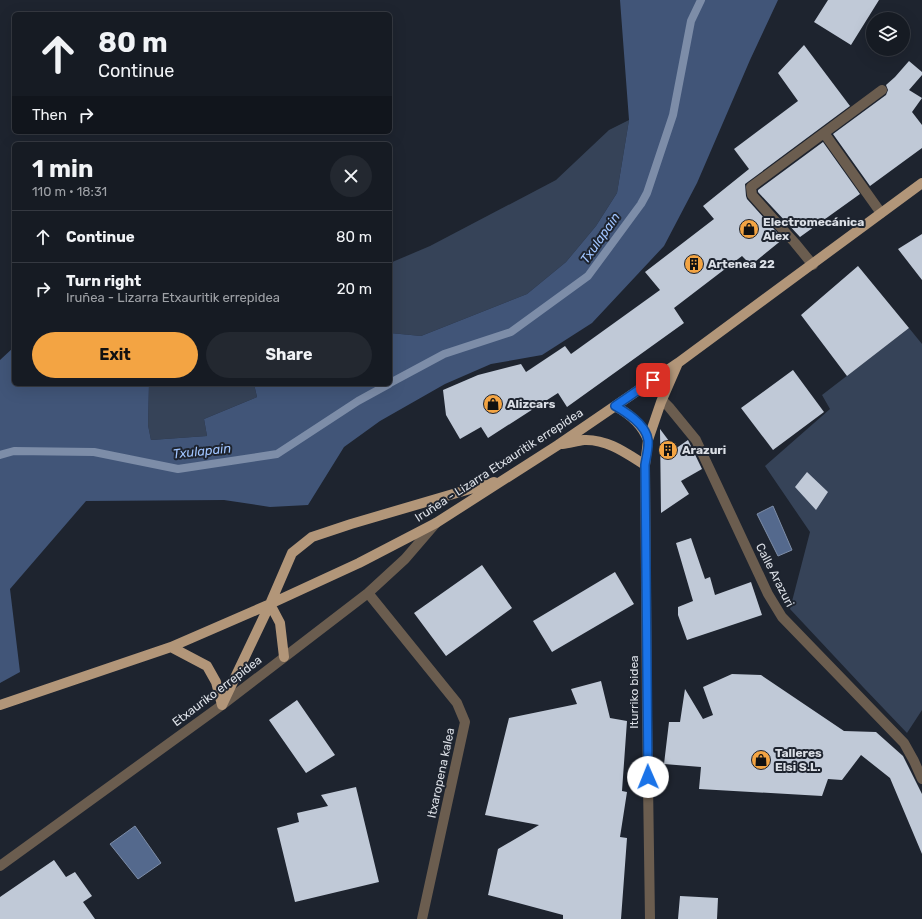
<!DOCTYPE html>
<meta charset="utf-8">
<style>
:root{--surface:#161b23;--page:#232830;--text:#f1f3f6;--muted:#9ea1a6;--line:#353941;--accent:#f3a443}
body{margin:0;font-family:Rubik,sans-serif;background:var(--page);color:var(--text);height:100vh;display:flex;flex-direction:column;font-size:15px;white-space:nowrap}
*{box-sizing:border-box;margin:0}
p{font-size:13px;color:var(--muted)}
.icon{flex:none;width:22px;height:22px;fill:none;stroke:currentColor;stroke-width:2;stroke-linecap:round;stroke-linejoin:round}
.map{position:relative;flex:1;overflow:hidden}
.panel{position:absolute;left:12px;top:142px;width:380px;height:244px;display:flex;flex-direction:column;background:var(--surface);border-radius:6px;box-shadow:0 4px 16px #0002,0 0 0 1px var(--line)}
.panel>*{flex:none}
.banner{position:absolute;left:12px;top:12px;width:380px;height:122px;border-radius:6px;box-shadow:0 4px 16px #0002,0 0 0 1px var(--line);background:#161b23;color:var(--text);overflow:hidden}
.buttons{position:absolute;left:866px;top:12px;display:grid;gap:8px}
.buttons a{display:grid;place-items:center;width:44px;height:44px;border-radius:50%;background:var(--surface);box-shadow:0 4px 16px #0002,0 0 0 1px var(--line);font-size:20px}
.pin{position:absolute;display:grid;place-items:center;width:34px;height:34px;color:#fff;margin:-17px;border-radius:8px;box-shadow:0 2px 6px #0006}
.me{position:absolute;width:44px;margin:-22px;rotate:359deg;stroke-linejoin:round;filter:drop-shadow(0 0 3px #0008)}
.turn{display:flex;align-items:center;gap:14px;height:84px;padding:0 20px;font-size:18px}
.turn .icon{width:52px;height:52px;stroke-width:2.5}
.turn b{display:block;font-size:28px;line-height:34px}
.then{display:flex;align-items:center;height:38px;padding:0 20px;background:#0003;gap:8px;font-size:15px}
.round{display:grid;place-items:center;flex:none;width:42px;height:42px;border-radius:21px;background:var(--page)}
.head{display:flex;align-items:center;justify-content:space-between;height:68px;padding:0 20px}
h1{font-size:24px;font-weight:700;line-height:30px}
.primary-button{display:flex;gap:8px;margin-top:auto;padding:8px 20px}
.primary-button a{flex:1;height:46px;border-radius:24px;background:var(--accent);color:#111;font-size:16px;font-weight:700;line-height:46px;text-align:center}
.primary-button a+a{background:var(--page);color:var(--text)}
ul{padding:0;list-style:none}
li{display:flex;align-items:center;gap:12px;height:52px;padding:0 20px;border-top:1px solid var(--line)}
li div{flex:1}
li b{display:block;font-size:15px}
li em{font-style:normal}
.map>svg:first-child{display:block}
.green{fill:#364358}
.forest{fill:#415578}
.water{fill:#54698d;stroke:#7d8da8}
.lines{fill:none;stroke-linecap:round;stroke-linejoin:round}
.stream{stroke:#7d8da8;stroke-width:8}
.building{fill:#c0c9d7}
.minor{stroke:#6b5d4f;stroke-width:10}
.major{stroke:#b29679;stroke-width:10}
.route-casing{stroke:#114b97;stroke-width:10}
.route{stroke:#1a73e8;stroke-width:7}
.labels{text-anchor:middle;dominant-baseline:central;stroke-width:4;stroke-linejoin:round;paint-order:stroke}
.poi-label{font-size:12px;font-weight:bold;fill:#dce0e7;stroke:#1e242f;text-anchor:start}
.street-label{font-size:12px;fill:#dce0e7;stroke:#1e242f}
.water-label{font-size:13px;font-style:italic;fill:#a0c4fe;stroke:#1e242f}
</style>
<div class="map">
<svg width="922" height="919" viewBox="0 0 922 919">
<rect width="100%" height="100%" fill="#1e242f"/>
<path class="green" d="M 629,120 L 617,193 L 596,226 L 566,262 L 527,294 L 421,336 L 390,333 L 390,263 L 430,246 L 556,180 L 609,130 Z
M 909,328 L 922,344 L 922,710 L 907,733 L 863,687 L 790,609 L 810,532 L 765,466 L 830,409 L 822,395 Z
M 149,384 L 254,384 L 257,397 L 204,419 L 207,436 L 151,440 L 148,425 Z"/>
<path class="forest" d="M 620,0 L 778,0 L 750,60 L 697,183 L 664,246 L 592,323 L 542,355 L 491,364 L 445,384 L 380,421 L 344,447 L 308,505 L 270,507 L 224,500 L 86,501 L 10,589 L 20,672 L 0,683 L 0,360 L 14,347 L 14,384 L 149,384 L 148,425 L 151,440 L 207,436 L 204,419 L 257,397 L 254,384 L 390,384 L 390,333 L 421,336 L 527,294 L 566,262 L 596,226 L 617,193 L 629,120 Z"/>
<path class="water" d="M 773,506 L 792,550 L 778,556 L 757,514 Z
M 135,826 L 161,863 L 138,879 L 110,844 Z"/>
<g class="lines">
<path class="stream" d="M 390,383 L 444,354 L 511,332 L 588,276 L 641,204 L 647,193 L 673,115 L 691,21 L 701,0
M 0,455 L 14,451 L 94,452 L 178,469 L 277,454 L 358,401 L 389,384"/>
</g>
<path class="building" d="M 828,0 L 879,0 L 851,45 L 814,22 Z
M 804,45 L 850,106 L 745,184 L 746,196 L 747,199 L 783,239 L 751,265 L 742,256 L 674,308 L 684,323 L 567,407 L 558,393 L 488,438 L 481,427 L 460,439 L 446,415 L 443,390 L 478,375 L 521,364 L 526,372 L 565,346 L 571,354 L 660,290 L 645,272 L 714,219 L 703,206 L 749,169 L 734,149 L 798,101 L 778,73 Z
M 909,61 L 922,72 L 922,75 L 909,90 L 922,98 L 912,112 L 922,125 L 922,148 L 870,186 L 833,134 L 886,95 L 888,90 L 886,85 L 895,77 Z
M 823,142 L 860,194 L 800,237 L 758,192 L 758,190 Z
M 922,234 L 922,280 L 898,249 Z
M 858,266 L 909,328 L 847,376 L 801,315 Z
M 793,370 L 824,412 L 773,450 L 741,408 Z
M 660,429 L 675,449 L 688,440 L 702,469 L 681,481 L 689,494 L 661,513 Z
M 807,472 L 828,492 L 816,510 L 795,487 Z
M 691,538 L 705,579 L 710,577 L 715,595 L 751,582 L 762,615 L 687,640 L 678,615 L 678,607 L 693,601 L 676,543 Z
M 482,565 L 512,608 L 446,656 L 414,613 Z
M 615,572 L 634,604 L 552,652 L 533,621 Z
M 732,674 L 761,675 L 844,731 L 876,732 L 903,756 L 922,794 L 922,854 L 890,778 L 861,755 L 842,780 L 828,779 L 822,796 L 699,789 L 701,767 L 664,764 L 669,722 L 680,722 L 685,689 L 703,719 L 713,715 L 703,687 Z
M 601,681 L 610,718 L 627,721 L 622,791 L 627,792 L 620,837 L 627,838 L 621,919 L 563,919 L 563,915 L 488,895 L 498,849 L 539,825 L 485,815 L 509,718 L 577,704 L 571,689 Z
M 297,700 L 335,755 L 306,773 L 269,720 Z
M 356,787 L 379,882 L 295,902 L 277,828 L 299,822 L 297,813 L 328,806 L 321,795 Z
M 54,860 L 66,877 L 75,872 L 92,896 L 83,902 L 95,919 L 0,919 L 0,897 Z
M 680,896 L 718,898 L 717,919 L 678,919 Z"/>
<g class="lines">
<path class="minor" d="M 824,133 L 881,213
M 813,265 L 795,243 L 752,195 L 751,187 L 882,90
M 662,400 L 669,407 L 696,440 L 768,594 L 782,617 L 904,743 L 914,761 L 922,779
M 645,465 L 647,716 L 650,919
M 368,593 L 457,703 L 465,722 L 422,919
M 0,866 L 222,705 L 368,593 L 405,559 L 436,523"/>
<path class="major" d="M 615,406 C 630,414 642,424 648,440
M 562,444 C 569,443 577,441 584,440 C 607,439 626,453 645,465 L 648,440 L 661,402 L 678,363
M 270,604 L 280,623 L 284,657
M 171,647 L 207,666 L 216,682 L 222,705
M 0,705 L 171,647 L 270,604 L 359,563 L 436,523 L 558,445 L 678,363 L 922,183
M 222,705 L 270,604 L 292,553 L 312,537 L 351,524 L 494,482"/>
</g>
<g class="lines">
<g class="route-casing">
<path id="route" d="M 648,777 L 645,465 C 646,458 649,447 648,440 C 646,425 626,412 615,406 L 653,380"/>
</g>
<use href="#route" class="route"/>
</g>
<defs>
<g id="shop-disc" transform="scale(1)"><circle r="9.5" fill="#f3a443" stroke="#1e242f"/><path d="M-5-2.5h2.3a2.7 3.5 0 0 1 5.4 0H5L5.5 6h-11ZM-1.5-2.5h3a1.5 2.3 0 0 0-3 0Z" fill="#111"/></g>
<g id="building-disc" transform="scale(1)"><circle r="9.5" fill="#f3a443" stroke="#1e242f"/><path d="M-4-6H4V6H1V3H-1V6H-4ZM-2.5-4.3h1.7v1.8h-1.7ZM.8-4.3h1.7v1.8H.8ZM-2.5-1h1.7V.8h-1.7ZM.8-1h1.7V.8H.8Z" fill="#111"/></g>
</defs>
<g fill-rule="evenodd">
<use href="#shop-disc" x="749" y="229"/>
<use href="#building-disc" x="694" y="264"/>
<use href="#shop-disc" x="493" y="404"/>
<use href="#building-disc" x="668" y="450"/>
<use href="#shop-disc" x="761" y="760"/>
</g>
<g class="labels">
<g class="poi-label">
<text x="763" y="222">Electromecánica<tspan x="763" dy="14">Alex</tspan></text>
<text x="708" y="264">Artenea 22</text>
<text x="507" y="404">Alizcars</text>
<text x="682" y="450">Arazuri</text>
<text x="775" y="753">Talleres<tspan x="775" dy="14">Elsi S.L.</tspan></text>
</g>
<g class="street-label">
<text transform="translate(499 465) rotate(-33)">Iruñea - Lizarra Etxauritik errepidea</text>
<text transform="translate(775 575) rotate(63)">Calle Arazuri</text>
<text transform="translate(217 691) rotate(-37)">Etxauriko errepidea</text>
<text transform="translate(634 692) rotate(-90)">Iturriko bidea</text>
<text transform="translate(441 773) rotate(-78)">Itxaropena kalea</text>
</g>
<g class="water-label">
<text transform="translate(600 238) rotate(-55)">Txulapain</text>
<text transform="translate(202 451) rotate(-6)">Txulapain</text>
</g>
</g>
</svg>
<div class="buttons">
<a><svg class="icon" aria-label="layers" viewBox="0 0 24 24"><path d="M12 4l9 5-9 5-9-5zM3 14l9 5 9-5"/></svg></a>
</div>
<div class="pin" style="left:653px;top:380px;background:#d93025"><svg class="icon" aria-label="arrive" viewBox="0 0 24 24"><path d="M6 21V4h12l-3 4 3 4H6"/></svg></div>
<svg class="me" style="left:648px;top:777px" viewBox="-20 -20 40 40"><circle r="19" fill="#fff"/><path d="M0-13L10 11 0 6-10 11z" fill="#1a73e8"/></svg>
<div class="banner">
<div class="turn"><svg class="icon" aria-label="ahead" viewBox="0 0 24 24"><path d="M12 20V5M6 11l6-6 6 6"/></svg><div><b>80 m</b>Continue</div></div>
<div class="then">Then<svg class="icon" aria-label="right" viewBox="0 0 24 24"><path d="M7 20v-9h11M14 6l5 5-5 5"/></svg></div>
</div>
<section class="panel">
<div class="head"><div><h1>1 min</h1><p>110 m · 18:31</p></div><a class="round"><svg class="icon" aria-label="close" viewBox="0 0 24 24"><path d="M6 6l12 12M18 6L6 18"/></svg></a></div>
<ul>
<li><svg class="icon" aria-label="ahead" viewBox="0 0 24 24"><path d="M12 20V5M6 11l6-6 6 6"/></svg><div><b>Continue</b></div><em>80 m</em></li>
<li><svg class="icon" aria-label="right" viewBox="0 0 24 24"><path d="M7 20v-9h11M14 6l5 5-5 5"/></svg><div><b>Turn right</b><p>Iruñea - Lizarra Etxauritik errepidea</p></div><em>20 m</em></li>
</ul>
<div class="primary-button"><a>Exit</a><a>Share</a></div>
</section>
</div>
